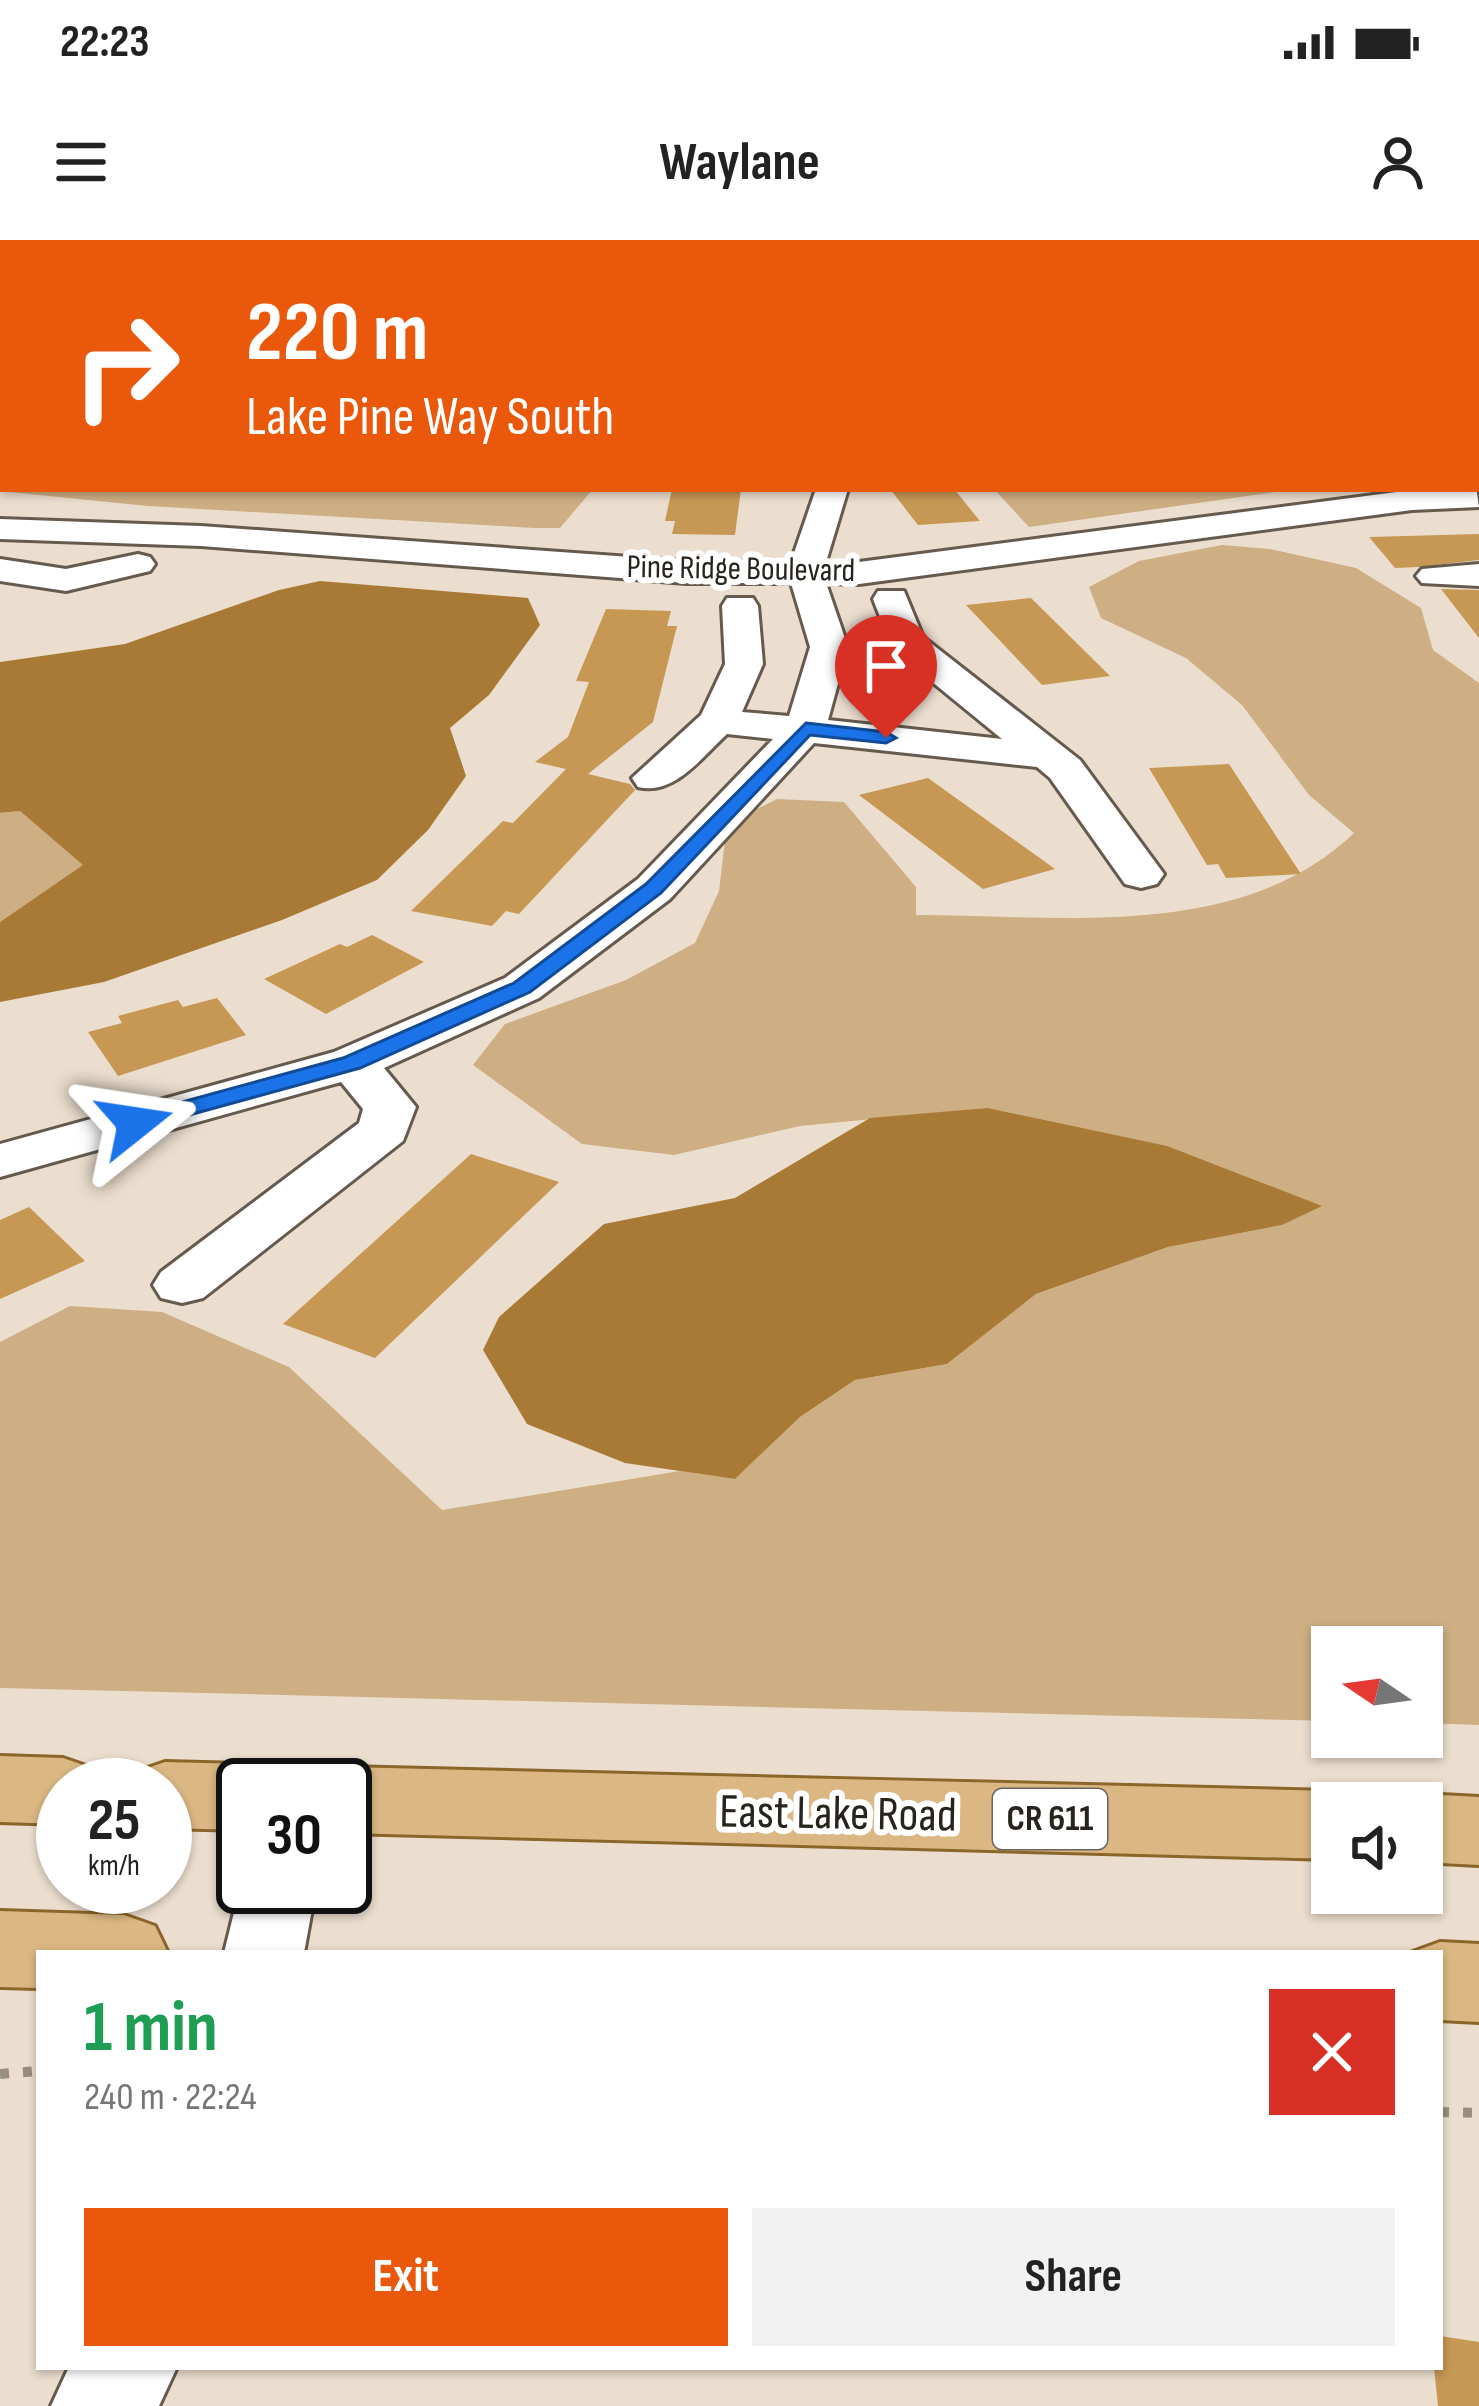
<!DOCTYPE html>
<meta charset="utf-8">
<style>
:root{--surface:#fff;--page:#f2f2f2;--text:#222;--muted:#767676;--accent:#ea580c}
body{margin:0;font-family:"Sofia Sans Condensed",sans-serif;background:var(--page);color:var(--text);height:100vh;display:flex;flex-direction:column;font-size:45px;white-space:nowrap}
*{box-sizing:border-box;margin:0}
p{font-size:39px;color:var(--muted)}
.icon{flex:none;width:66px;height:66px;fill:none;stroke:currentColor;stroke-width:2;stroke-linecap:round;stroke-linejoin:round}
.map{position:relative;flex:1;overflow:hidden}
.sheet{position:absolute;left:36px;top:1710px;width:1407px;height:420px;display:flex;flex-direction:column;background:var(--surface);border-radius:0px;box-shadow:0 3px 9px #0004}
.sheet>*{flex:none}
.banner{position:absolute;left:0px;top:0px;width:1479px;height:252px;box-shadow:0 3px 9px #0004;background:#ea580c;color:#fff;overflow:hidden}
.needle{width:78px;rotate:283deg}
.fabs{position:absolute;left:1311px;top:1386px;display:grid;gap:24px}
.fabs a{display:grid;place-items:center;width:132px;height:132px;border-radius:0px;background:var(--surface);box-shadow:0 3px 9px #0004;font-size:60px}
.speed{position:absolute;left:36px;top:1518px;display:flex;gap:24px;font-size:60px;font-weight:700;text-align:center}
.speed>*{display:grid;place-content:center;width:156px;height:156px;border-radius:50%;background:var(--surface);box-shadow:0 3px 9px #0004;line-height:1}
.speed small{font-size:30px;font-weight:400}
.speed .limit{border:6px solid #111;border-radius:18px;background:#fff;color:#111}
.pin{position:absolute;display:grid;place-items:center;width:102px;height:102px;color:#fff;margin:-123px -51px;border-radius:50% 50% 50% 0;rotate:-45deg;box-shadow:0 0 12px #0007}
.pin .icon{rotate:45deg}
.me{position:absolute;width:132px;margin:-66px;rotate:75deg;stroke-linejoin:round;filter:drop-shadow(0 0 9px #0008)}
.turn{display:flex;align-items:center;gap:42px;height:252px;padding:0 48px;font-size:54px}
.turn .icon{width:156px;height:156px;stroke-width:2.5}
.turn b{display:block;font-size:84px;line-height:102px}
.round{display:grid;place-items:center;flex:none;width:126px;height:126px;border-radius:0px;background:var(--page)}
.overview{display:flex;align-items:center;justify-content:space-between;height:204px;padding:0 48px}
h1{font-size:72px;font-weight:700;line-height:90px;color:#1e9e55}
.cta{display:flex;gap:24px;margin-top:auto;padding:24px 48px}
.cta a{flex:1;height:138px;border-radius:0px;background:var(--accent);color:#fff;font-size:48px;font-weight:700;line-height:138px;text-align:center}
.cta a+a{background:var(--page);color:var(--text)}
.status{display:flex;justify-content:space-between;align-items:center;height:84px;padding:0 60px;background:var(--surface);direction:ltr}
.status svg{height:33px;fill:currentColor}
header{display:flex;justify-content:space-between;align-items:center;height:156px;padding:0 48px;background:var(--surface);font-size:54px;font-weight:700}
.map>svg:first-child{display:block}
.green{fill:#ceae83}
.water{fill:#a97a36}
.building{fill:#c79754}
.lines{fill:none;stroke-linecap:round;stroke-linejoin:round}
.minor-casing{stroke:#655a4d;stroke-width:6}
.major-casing{stroke:#8c652a;stroke-width:6}
.path{stroke:#978e82;stroke-width:10;stroke-dasharray:9 14;stroke-linecap:butt}
.minor{fill:#fff;fill-rule:evenodd}
.major{fill:#dbb883;fill-rule:evenodd}
.route{fill:#1a73e8;stroke:#114b97;stroke-width:3}
.labels{text-anchor:middle;dominant-baseline:central;stroke-width:12;stroke-linejoin:round;paint-order:stroke}
.far-street-label{font-size:33px;fill:#27231d;stroke:#fff}
.shield{fill:#fff;stroke:#686561;stroke-width:3}
.shield-label{font-size:36px;font-weight:bold;fill:#27231d}
.near-street-label{font-size:48px;fill:#27231d;stroke:#fff}
</style>
<div class="status"><b>22:23</b><svg viewBox="0 0 49 12"><path d="M0 12V9h3v3zM5 12V6h3v6zM10 12V3h3v9zM15 12V0h3v12zM26 1h20v11H26zM47 4h2v5h-2z"/></svg></div>
<header><svg class="icon" aria-label="menu" viewBox="0 0 24 24"><path d="M4 6h16M4 12h16M4 18h16"/></svg>Waylane<svg class="icon" aria-label="person" viewBox="0 0 24 24"><circle cx="12" cy="8" r="4"/><path d="M4 21q1-7 8-7t8 7"/></svg></header>
<div class="map">
<svg width="1479" height="2166" viewBox="0 0 1479 2166">
<rect width="100%" height="100%" fill="#ebdece"/>
<path class="green" d="M 0,0 L 1479,0 L 1479,236 L 1476,3 L 3,3 L 3,249 L 593,249 L 560,288 L 535,288 L 147,266 L 0,251 Z
M 994,249 L 1297,249 L 1029,287 Z
M 1222,305 L 1270,309 L 1356,328 L 1421,368 L 1433,410 L 1479,443 L 1479,1485 L 1422,1483 L 1422,1407 L 1332,1407 L 1332,1481 L 0,1448 L 0,1102 L 70,1066 L 162,1072 L 289,1127 L 442,1270 L 680,1231 L 735,1239 L 800,1177 L 855,1140 L 947,1124 L 1036,1054 L 1168,1007 L 1282,985 L 987,868 L 800,886 L 674,915 L 582,904 L 473,825 L 505,784 L 626,740 L 695,703 L 719,651 L 726,592 L 741,577 L 777,559 L 844,562 L 916,647 L 916,675 C 1061,675 1240,702 1354,593 L 1309,555 L 1242,465 L 1186,418 L 1101,378 L 1089,347 L 1139,321 Z
M 20,571 L 84,625 L 0,682 L 0,573 Z"/>
<path class="water" d="M 320,341 L 528,358 L 540,385 L 489,455 L 450,488 L 466,536 L 428,590 L 377,640 L 282,680 L 104,742 L 0,762 L 0,682 L 83,625 L 20,571 L 0,573 L 0,422 L 125,404 L 279,350 Z
M 987,868 L 1167,906 L 1322,966 L 1282,985 L 1168,1007 L 1036,1054 L 947,1124 L 855,1140 L 800,1177 L 735,1239 L 625,1223 L 527,1184 L 483,1110 L 499,1077 L 604,984 L 735,958 L 870,878 Z"/>
<path class="building" d="M 672,249 L 741,249 L 735,295 L 672,294 L 675,281 L 665,281 Z
M 890,249 L 954,249 L 980,281 L 918,285 Z
M 1479,294 L 1479,320 L 1418,327 L 1395,328 L 1369,297 Z
M 1441,349 L 1479,350 L 1479,398 Z
M 1031,358 L 1110,436 L 1042,445 L 966,365 Z
M 606,369 L 671,371 L 667,386 L 677,386 L 653,482 L 588,534 L 630,544 L 635,550 L 519,674 L 506,671 L 492,686 L 411,671 L 503,581 L 513,583 L 566,529 L 535,522 L 568,497 L 589,442 L 576,441 Z
M 1229,524 L 1301,634 L 1226,638 L 1218,624 L 1207,625 L 1149,528 Z
M 928,538 L 1055,629 L 983,649 L 859,555 Z
M 372,695 L 424,722 L 326,774 L 264,739 L 340,704 L 347,707 Z
M 217,758 L 246,795 L 118,836 L 88,792 L 122,783 L 118,776 L 178,760 L 183,767 Z
M 471,914 L 559,942 L 375,1118 L 283,1084 Z
M 29,967 L 85,1021 L 0,1059 L 0,980 Z
M 1440,2096 L 1479,2102 L 1479,2166 L 1438,2166 L 1434,2127 L 1440,2127 Z"/>
<g class="lines">
<g class="minor-casing">
<path id="minor" d="M 1476,247 L 1479,267 L 1412,270 L 859,344 L 826,343 L 848,407 L 828,480 L 1002,499 L 893,410 L 873,359 L 878,351 L 904,351 L 923,397 L 1080,520 L 1164,634 L 1157,644 L 1141,648 L 1125,644 L 1050,538 L 1037,527 L 814,503 L 670,659 L 539,758 L 384,828 L 416,867 L 403,901 L 203,1058 L 182,1063 L 161,1058 L 153,1045 L 161,1032 L 359,883 L 363,869 L 341,842 L 0,937 L 0,904 L 334,812 L 505,738 L 638,639 L 773,499 L 727,494 C 702,517 674,556 638,547 L 632,538 L 701,475 L 725,424 L 722,366 L 727,358 L 753,358 L 758,366 L 763,424 L 742,472 L 789,476 L 810,407 L 791,343 L 686,343 L 201,306 L 0,299 L 0,279 L 201,286 L 686,321 L 791,322 L 816,249 L 848,249 L 826,322 L 859,322 L 1412,250 Z
M 138,314 L 150,317 L 155,324 L 150,331 L 66,351 L 0,341 L 0,319 L 66,329 Z
M 1479,324 L 1479,346 L 1422,343 L 1416,336 L 1422,329 Z
M 243,1636 L 243,1647 L 316,1647 L 304,1713 L 224,1713 Z
M 69,2127 L 177,2127 L 159,2166 L 51,2166 Z"/>
</g>
<g class="major-casing">
<path id="major" d="M 0,1516 L 63,1518 L 92,1528 L 101,1545 L 63,1545 L 63,1584 L 0,1582 Z
M 165,1522 L 243,1524 L 272,1534 L 278,1545 L 243,1545 L 243,1590 L 165,1588 L 165,1545 L 129,1545 L 136,1532 Z
M 345,1527 L 1332,1551 L 1363,1563 L 1332,1563 L 1332,1619 L 345,1593 L 345,1545 L 311,1545 L 316,1537 Z
M 1422,1554 L 1479,1557 L 1479,1625 L 1422,1622 L 1422,1563 L 1395,1563 Z
M 0,1671 L 124,1675 L 155,1686 L 168,1713 L 39,1713 L 39,1748 L 0,1747 Z
M 1440,1702 L 1479,1704 L 1479,1782 L 1440,1780 L 1440,1713 L 1410,1713 Z"/>
</g>
<path class="path" d="M 0,1834 L 39,1831
M 1440,1872 L 1479,1873"/>
<use href="#minor" class="minor"/>
<use href="#major" class="major"/>
</g>
<path class="route" d="M 806,483 L 886,492 L 896,498 L 886,503 L 810,495 L 661,653 L 530,752 L 360,828 L 135,890 L 123,883 L 127,877 L 343,818 L 514,743 L 646,644 Z"/>
<g class="labels">
<g class="far-street-label">
<text transform="translate(741 329) rotate(1)">Pine Ridge Boulevard</text>
</g>
<rect class="shield" x="993" y="1549" width="114" height="60" rx="9"/>
<g class="shield-label">
<text x="1050" y="1579">CR 611</text>
</g>
<g class="near-street-label">
<text transform="translate(838 1574) rotate(1)">East Lake Road</text>
</g>
</g>
</svg>
<div class="fabs">
<a><svg class="needle" viewBox="-14 -14 28 28"><path d="M0-13l5 13h-10z" fill="#e53935"/><path d="M0 13l5-13h-10z" fill="#767676"/></svg></a>
<a><svg class="icon" aria-label="sound" viewBox="0 0 24 24"><path d="M4 9h4l5-4v14l-5-4H4zM17 9q2 3 0 6"/></svg></a>
</div>
<div class="speed"><div>25<small>km/h</small></div><div class="limit">30</div></div>
<div class="pin" style="left:886px;top:498px;background:#d93025"><svg class="icon" aria-label="arrive" viewBox="0 0 24 24"><path d="M6 21V4h12l-3 4 3 4H6"/></svg></div>
<svg class="me" style="left:135px;top:883px" viewBox="-20 -20 40 40"><path d="M0-17L14 15 0 8-14 15z" fill="#1a73e8" stroke="#fff" stroke-width="4"/></svg>
<div class="banner">
<div class="turn"><svg class="icon" aria-label="right" viewBox="0 0 24 24"><path d="M7 20v-9h11M14 6l5 5-5 5"/></svg><div><b>220 m</b>Lake Pine Way South</div></div>
</div>
<section class="sheet">
<div class="overview"><div><h1>1 min</h1><p>240 m · 22:24</p></div><a class="round" style="background:#d93025;color:#fff"><svg class="icon" aria-label="close" viewBox="0 0 24 24"><path d="M6 6l12 12M18 6L6 18"/></svg></a></div>
<div class="cta"><a>Exit</a><a>Share</a></div>
</section>
</div>
